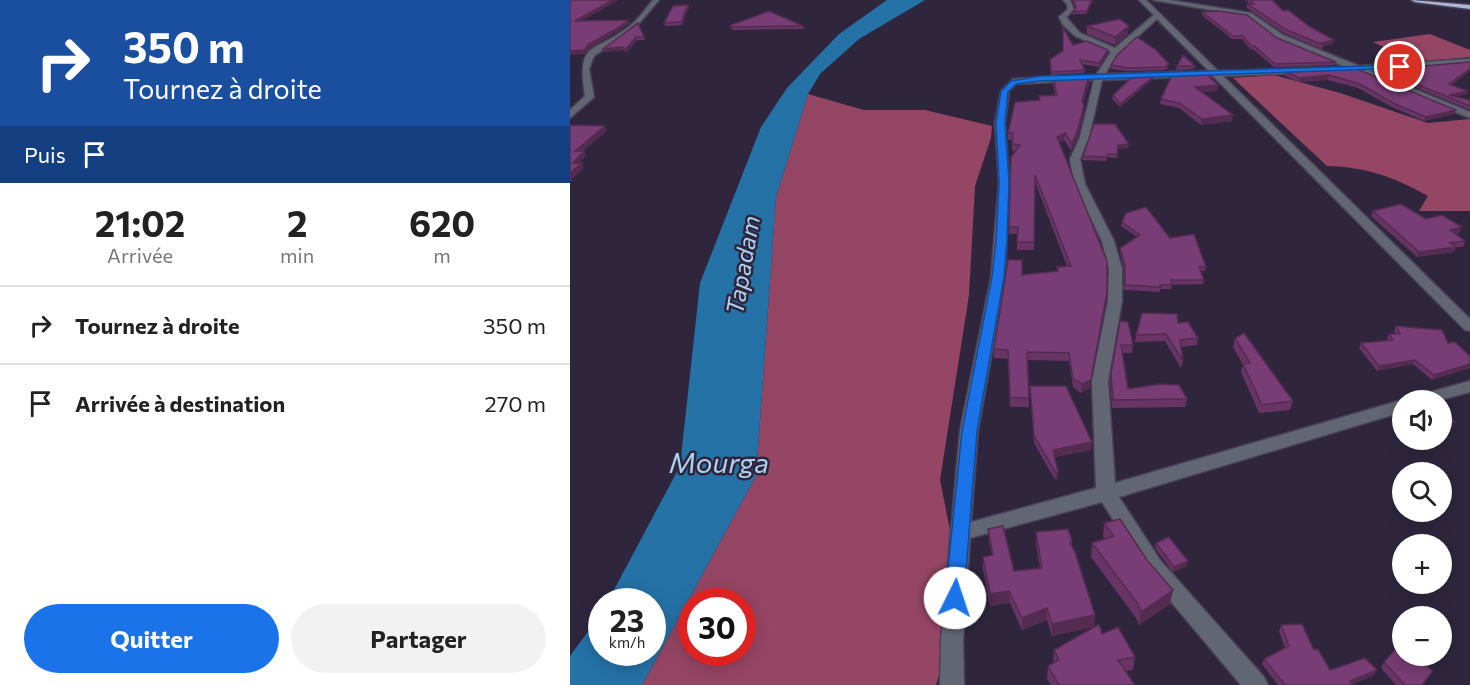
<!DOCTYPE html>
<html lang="fr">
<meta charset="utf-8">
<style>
:root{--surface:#fff;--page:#f2f2f2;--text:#222;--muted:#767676;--line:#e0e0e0;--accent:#1a73e8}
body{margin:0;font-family:Commissioner,sans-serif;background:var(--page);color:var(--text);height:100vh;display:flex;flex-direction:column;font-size:22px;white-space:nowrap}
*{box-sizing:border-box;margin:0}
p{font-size:20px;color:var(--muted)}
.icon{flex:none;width:33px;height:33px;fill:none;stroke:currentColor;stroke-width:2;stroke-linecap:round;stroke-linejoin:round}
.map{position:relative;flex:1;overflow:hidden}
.side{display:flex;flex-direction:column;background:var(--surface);width:570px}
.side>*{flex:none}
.banner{background:#1a4fa0;color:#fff;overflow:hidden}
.buttons{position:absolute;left:822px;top:390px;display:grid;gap:12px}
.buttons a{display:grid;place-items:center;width:60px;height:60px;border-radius:50%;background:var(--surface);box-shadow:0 3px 15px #0003;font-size:30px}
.speed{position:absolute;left:18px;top:588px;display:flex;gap:12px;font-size:30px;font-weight:700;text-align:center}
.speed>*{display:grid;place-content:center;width:78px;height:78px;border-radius:50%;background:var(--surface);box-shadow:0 3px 15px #0003;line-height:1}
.speed small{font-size:15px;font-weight:400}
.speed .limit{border:9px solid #d22;background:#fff;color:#111}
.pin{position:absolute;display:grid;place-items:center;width:51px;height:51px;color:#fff;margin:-26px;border:3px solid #fff;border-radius:50%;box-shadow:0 2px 6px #0007}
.me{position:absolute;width:66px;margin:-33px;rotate:4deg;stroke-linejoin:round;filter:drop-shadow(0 0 4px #0008)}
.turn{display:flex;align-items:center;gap:21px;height:126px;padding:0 24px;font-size:27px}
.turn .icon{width:78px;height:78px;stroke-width:2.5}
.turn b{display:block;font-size:42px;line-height:51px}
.then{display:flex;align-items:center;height:57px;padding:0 24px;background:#0003;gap:12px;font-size:22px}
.eta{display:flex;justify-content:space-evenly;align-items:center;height:102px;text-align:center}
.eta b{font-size:36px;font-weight:700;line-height:42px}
.primary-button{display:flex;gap:12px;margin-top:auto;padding:12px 24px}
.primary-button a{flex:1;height:69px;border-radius:36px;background:var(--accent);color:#fff;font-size:24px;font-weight:700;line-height:69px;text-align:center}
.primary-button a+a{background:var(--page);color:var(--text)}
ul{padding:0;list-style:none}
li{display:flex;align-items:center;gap:18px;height:78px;padding:0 24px;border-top:2px solid var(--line)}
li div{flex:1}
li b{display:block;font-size:22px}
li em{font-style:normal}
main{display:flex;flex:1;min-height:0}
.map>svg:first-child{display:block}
.forest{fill:#954664;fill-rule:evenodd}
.water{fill:#2572a7}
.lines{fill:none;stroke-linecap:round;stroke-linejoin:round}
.street-casing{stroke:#494157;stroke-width:3}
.highway-casing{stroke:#494157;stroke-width:3}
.street{fill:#626672;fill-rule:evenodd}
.highway{fill:#aeb7d5;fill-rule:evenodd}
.wall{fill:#673464}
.shaded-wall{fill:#542b51}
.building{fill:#783d74;stroke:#542b51;stroke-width:1.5}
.route{fill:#1a73e8;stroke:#114b97;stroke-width:1.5}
.labels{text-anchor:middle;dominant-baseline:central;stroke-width:5;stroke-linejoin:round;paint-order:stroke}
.water-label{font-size:24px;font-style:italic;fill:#add1ef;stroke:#2f263e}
.near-water-label{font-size:28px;font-style:italic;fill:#add1ef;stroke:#2f263e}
</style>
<main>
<section class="side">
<div class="banner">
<div class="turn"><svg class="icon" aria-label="right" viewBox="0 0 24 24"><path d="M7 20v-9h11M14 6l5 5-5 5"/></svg><div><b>350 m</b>Tournez à droite</div></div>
<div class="then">Puis<svg class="icon" aria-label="arrive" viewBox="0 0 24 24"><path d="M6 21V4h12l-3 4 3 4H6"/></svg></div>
</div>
<div class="eta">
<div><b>21:02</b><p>Arrivée</p></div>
<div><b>2</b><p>min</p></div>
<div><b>620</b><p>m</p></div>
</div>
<ul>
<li><svg class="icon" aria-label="right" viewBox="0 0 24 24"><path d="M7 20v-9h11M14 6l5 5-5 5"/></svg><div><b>Tournez à droite</b></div><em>350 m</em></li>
<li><svg class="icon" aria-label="arrive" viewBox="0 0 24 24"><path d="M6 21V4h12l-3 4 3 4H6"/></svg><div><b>Arrivée à destination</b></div><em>270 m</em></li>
</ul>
<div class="primary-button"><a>Quitter</a><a>Partager</a></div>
</section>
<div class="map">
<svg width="900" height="685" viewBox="0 0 900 685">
<rect width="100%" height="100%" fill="#2f263e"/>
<path class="forest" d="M 860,34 L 900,50 L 900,57 L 844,62 L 803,42 Z
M 704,75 L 770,93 L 858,123 L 900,119 L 900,211 L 849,211 L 858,196 C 824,177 796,167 757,166 L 663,78 Z
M 238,94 L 294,110 L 355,110 L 422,126 L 421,138 L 405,186 L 399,295 L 370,480 L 393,595 L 366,685 L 72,685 L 186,476 L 206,197 ZM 122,602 L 172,602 L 172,652 L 122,652 Z"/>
<path class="water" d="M 317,0 L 355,0 L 289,39 L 250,74 L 238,94 L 206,197 L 186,476 L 72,685 L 0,685 L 0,656 L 31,614 L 32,652 L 82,652 L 82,602 L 38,601 L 110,466 L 130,283 L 191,127 L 217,88 L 269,34 Z"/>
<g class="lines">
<g class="street-casing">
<path id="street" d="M 83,0 L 89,0 L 65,28 L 24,56 L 19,69 L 24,97 L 0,118 L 0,110 L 15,96 C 6,37 25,55 61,25 C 69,19 76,8 83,0 Z
M 493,0 L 500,0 L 504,10 L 496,17 L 510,33 L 545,48 L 584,15 L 569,0 L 576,0 L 648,71 L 776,67 L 707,39 L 677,16 L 583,0 L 599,0 L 681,13 L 713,35 L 789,66 L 900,59 L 900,63 L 800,71 L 900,112 L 900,118 L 786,71 L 653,76 L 900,319 L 900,331 L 895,330 L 643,76 L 532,80 L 519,137 L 510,159 L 515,184 L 544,241 L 552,269 L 552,301 L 538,381 L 545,483 L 832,400 L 833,400 L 832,412 L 549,497 L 590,560 L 694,677 L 698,685 L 671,685 L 576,572 L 532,502 L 400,538 L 393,641 L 394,685 L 370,685 L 371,641 L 390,431 L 421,277 L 429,182 L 425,123 L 431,91 L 443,79 L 526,75 L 541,52 L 505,36 L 493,25 L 489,17 L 498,9 L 497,4 ZM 587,19 L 639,71 L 535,74 L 546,56 ZM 524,80 L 510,137 L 500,159 L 504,184 L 532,241 L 539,269 L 538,301 L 522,381 L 526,488 L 401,522 L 408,431 L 435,277 L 439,182 L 435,123 L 439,91 L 446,84 Z
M 900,381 L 900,392 L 870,400 L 844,400 L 846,396 Z"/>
</g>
<g class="highway-casing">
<path id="highway" d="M 841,0 L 900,5 L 900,9 L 845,2 Z"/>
</g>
<use href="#street" class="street"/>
<use href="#highway" class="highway"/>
</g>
<path class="wall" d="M 502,0 L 523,0 L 516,14 L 502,14 L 502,12 L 506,9 Z
M 676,0 L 702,0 L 713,11 L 764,40 L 763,44 L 753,46 L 752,49 L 714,33 L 677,8 L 677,4 L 680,4 Z
M 118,5 L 119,7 L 112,25 L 95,26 L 94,23 Z
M 632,12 L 707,38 L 766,62 L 765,65 L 704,67 L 683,49 L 680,49 L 672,39 L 662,39 L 632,15 Z
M 68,23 L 75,40 L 67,40 L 56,53 L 54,50 L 34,52 L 33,49 Z
M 161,25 L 233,26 L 234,29 L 162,30 Z
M 517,26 L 558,34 L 545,45 L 517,34 Z
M 503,45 L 538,53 L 529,67 L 511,64 L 515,70 L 514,73 L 481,75 L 480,62 Z
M 541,65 L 599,67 L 595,70 L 556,71 L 541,69 Z
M 607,66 L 625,66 L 624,69 L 606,70 Z
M 787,69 L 884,114 L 854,121 L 822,107 L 788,88 L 758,80 L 729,82 L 715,76 L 716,72 Z
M 900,71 L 882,85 L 897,94 L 886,97 L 900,100 L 900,110 L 816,75 L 817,72 L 824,74 Z
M 519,76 L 519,83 L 513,103 L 514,112 L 508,136 L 501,151 L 494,140 L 489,143 L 537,292 L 520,388 L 511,393 L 503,387 L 499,361 L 457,360 L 459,407 L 440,407 L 438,359 L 424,358 L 424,349 L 452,275 L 487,271 L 487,267 L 497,266 L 465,182 L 464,250 L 447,250 L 447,234 L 439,234 L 441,157 L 445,151 L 442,151 L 442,140 L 438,140 L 438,133 L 469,100 L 469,96 L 485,96 L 483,84 L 483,78 Z
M 582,80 L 550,107 L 542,99 L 543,95 Z
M 648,85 L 647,91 L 631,92 L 662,121 L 631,125 L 609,108 L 590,104 L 591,99 Z
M 559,144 L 558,148 L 548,149 L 547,158 L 537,157 L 536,161 L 512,160 L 513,156 Z
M 803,211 L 856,219 L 889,233 L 885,234 L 895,241 L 893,247 L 886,247 L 884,252 L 847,257 L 801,216 Z
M 552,222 L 600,238 L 636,267 L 635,271 L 631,271 L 634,280 L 633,284 L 602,285 L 601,289 L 590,289 L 590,292 L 554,290 L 554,269 L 550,252 L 550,248 L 567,237 L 551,226 Z
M 550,321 L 563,345 L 562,353 L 552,353 L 558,389 L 617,399 L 615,407 L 542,408 L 540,381 Z
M 608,323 L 628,338 L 627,345 L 611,347 L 613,361 L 611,368 L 595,341 L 565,342 L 566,335 Z
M 826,326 L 878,343 L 885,342 L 862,380 L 843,364 L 807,371 L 789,348 L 791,343 L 818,340 L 817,339 L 819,334 L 826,334 L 824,331 Z
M 665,338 L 723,401 L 720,410 L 689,413 L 671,372 L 673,365 L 663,347 Z
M 460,386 L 521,450 L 485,457 L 488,479 L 485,480 L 464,443 Z
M 534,523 L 577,560 L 603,590 L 600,604 L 569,625 L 566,618 L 521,557 L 522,543 L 534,539 L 533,537 Z
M 418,529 L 444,571 L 470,568 L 466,544 L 466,532 L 502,541 L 502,546 L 525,615 L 524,627 L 482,636 L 477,620 L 452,630 L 440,603 L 420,606 L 413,569 L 413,557 L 422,555 L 419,542 Z
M 586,543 L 617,566 L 603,572 L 585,548 Z
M 711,625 L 744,650 L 760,670 L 804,675 L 783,684 L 783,685 L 708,685 L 692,664 L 694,659 L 715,648 L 709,631 Z
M 532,634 L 565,657 L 563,670 L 555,671 L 565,685 L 481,685 L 477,679 L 478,666 L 483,663 L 484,650 Z
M 814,662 L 852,685 L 826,685 L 811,668 Z"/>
<path class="shaded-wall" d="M 43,0 L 49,0 L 6,24 L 5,21 Z
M 118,5 L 119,7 L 112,25 L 111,22 Z
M 59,20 L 60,23 L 47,32 L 20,48 L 15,54 L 0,55 L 0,51 Z
M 559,26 L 558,34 L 545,45 L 545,37 Z
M 66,37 L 67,40 L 56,53 L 55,50 Z
M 764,40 L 763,44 L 753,46 L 753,45 L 751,43 Z
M 53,47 L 54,50 L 34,52 L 33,49 Z
M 538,50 L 538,53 L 529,67 L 529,63 Z
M 900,69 L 900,71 L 878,87 L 879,84 Z
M 759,75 L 758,80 L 729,82 L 730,78 Z
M 519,76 L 519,83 L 512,108 L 512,101 Z
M 583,77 L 582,80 L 550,107 L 550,104 Z
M 648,85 L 647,91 L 624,93 L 625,87 Z
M 898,91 L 897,94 L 881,98 L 879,95 Z
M 514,105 L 514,112 L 508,136 L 501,151 L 502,144 Z
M 886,110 L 884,114 L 854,121 L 856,117 Z
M 663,115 L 662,121 L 631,125 L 632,119 Z
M 35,126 L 37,131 L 7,156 L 5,151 Z
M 495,133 L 494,140 L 486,144 L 487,137 Z
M 559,144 L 558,148 L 548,149 L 548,145 Z
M 14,151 L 16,156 L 5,168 L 3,163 Z
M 12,163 L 14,168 L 0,181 L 0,173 Z
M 892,227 L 889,233 L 878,235 L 880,230 Z
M 887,247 L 884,252 L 847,257 L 849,252 Z
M 537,292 L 520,388 L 511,393 L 512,384 Z
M 845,360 L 843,364 L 807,371 L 809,366 Z
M 900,364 L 900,368 L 862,380 L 864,375 Z
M 885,422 L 882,426 L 872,429 L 872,425 Z
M 522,442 L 521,450 L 483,457 L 483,450 Z
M 488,472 L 488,479 L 485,480 L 486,473 Z
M 618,561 L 617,566 L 603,572 L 604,567 Z
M 603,590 L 600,604 L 569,625 L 571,612 Z
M 439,591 L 440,603 L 420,606 L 420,594 Z
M 477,608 L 477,620 L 452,630 L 452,618 Z
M 525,615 L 524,627 L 482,636 L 482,624 Z
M 807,670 L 804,675 L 781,685 L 780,681 Z"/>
<path class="building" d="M 0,0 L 43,0 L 5,21 L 59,20 L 46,29 L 19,44 L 14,50 L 0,51 Z
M 503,0 L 522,0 L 517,11 L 502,12 L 506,8 Z
M 680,0 L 702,0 L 713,11 L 718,10 L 739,26 L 764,40 L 751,43 L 753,45 L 715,29 L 677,4 L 684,4 Z
M 118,5 L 111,22 L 94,23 L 103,6 Z
M 199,11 L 233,26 L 161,27 L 161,25 Z
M 648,11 L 677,15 L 707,38 L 766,62 L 705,64 L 684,46 L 681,46 L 673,36 L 663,36 L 632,12 Z
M 550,19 L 559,26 L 545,37 L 517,26 Z
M 68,23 L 74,37 L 66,37 L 55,50 L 53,47 L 33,49 Z
M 493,27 L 503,45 L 517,41 L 538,50 L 529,63 L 510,60 L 515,70 L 481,72 L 480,59 L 493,51 Z
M 567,37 L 586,50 L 599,64 L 595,67 L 557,68 L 541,65 L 548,54 Z
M 613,55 L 625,66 L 607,66 Z
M 900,62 L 900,69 L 879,84 L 898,91 L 879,95 L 900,100 L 900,106 L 817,72 L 824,74 L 842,67 Z
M 787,69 L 886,110 L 856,117 L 823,103 L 790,84 L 759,75 L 730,78 L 716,72 Z
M 635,73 L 648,85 L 625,87 L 663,115 L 632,119 L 609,103 L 591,99 L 602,75 Z
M 519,76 L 512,101 L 514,105 L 508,129 L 502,144 L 495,133 L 487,137 L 537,261 L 537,292 L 521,380 L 512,384 L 503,379 L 499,353 L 457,352 L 459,398 L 440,398 L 438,350 L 424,349 L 438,260 L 452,260 L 452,275 L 488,271 L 487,267 L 501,266 L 465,175 L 464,242 L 447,242 L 448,227 L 439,227 L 441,157 L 450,145 L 442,144 L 443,133 L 438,133 L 445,102 L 470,100 L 469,96 L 487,95 L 483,78 Z
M 583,77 L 550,104 L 543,95 L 561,78 Z
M 524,124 L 545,124 L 559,144 L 548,145 L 547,154 L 537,154 L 537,157 L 513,156 Z
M 0,125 L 35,126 L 5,151 L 14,151 L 3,163 L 12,163 L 0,173 Z
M 831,204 L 856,219 L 872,215 L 892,227 L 880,230 L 895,241 L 880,243 L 887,247 L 849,252 L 803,211 Z
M 576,207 L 600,238 L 624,234 L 636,267 L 629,267 L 634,280 L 601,280 L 602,285 L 590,285 L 591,287 L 555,285 L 555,265 L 550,248 L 570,235 L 552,222 L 556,213 Z
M 572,313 L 607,314 L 608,323 L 618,322 L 628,338 L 610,340 L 613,361 L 596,334 L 566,335 Z
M 550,321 L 558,322 L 563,345 L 551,345 L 558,389 L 590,384 L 609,385 L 617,399 L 543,400 L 541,373 Z
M 826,326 L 872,330 L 878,343 L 885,342 L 900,356 L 900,364 L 864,375 L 845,360 L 809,366 L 791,343 L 823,340 L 819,334 L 830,334 Z
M 674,333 L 723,401 L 692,405 L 673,364 L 680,363 L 665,338 Z
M 460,386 L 496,386 L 522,442 L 483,450 L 488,472 L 486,473 L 464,436 Z
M 872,410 L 885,422 L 872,425 Z
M 550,519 L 577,560 L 603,590 L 571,612 L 568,604 L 522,543 L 544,536 L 534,523 Z
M 433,526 L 444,571 L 472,568 L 466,532 L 498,529 L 502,541 L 500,543 L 505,552 L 525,615 L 482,624 L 477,608 L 452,618 L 439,591 L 420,594 L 413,557 L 423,555 L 418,529 Z
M 599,537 L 618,561 L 604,567 L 586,543 Z
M 529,624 L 532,634 L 548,627 L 565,657 L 548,660 L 565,685 L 489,685 L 478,666 L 489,660 L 484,650 Z
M 732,624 L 744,650 L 748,649 L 760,670 L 795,658 L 807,670 L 780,681 L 783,685 L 715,685 L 694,659 L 719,646 L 711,625 Z
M 829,645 L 832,647 L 832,656 L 843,656 L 863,671 L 852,685 L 835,685 L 814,662 Z"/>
<path class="route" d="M 830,65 L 832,68 L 470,81 L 446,84 L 438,92 L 435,123 L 439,182 L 437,241 L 434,277 L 407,431 L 394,598 L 392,604 L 385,606 L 378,604 L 375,598 L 392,431 L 422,277 L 426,241 L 429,182 L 426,123 L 431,91 L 441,81 L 470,76 Z"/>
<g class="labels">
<g class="water-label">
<text transform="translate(172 265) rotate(-80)">Tapadam</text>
</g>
<g class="near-water-label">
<text x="149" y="462">Mourga</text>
</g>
</g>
</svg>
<div class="buttons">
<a><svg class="icon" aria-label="sound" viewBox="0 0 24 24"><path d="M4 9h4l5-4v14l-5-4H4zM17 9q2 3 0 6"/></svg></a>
<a><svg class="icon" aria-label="search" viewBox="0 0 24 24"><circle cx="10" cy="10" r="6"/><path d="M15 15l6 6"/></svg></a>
<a>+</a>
<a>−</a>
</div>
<div class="speed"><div>23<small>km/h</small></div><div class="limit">30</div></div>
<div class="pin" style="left:830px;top:67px;background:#d93025"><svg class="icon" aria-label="arrive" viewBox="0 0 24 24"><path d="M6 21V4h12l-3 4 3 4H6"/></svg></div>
<svg class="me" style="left:385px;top:598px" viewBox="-20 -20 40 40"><circle r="19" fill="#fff"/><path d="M0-13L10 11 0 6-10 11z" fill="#1a73e8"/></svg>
</div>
</main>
